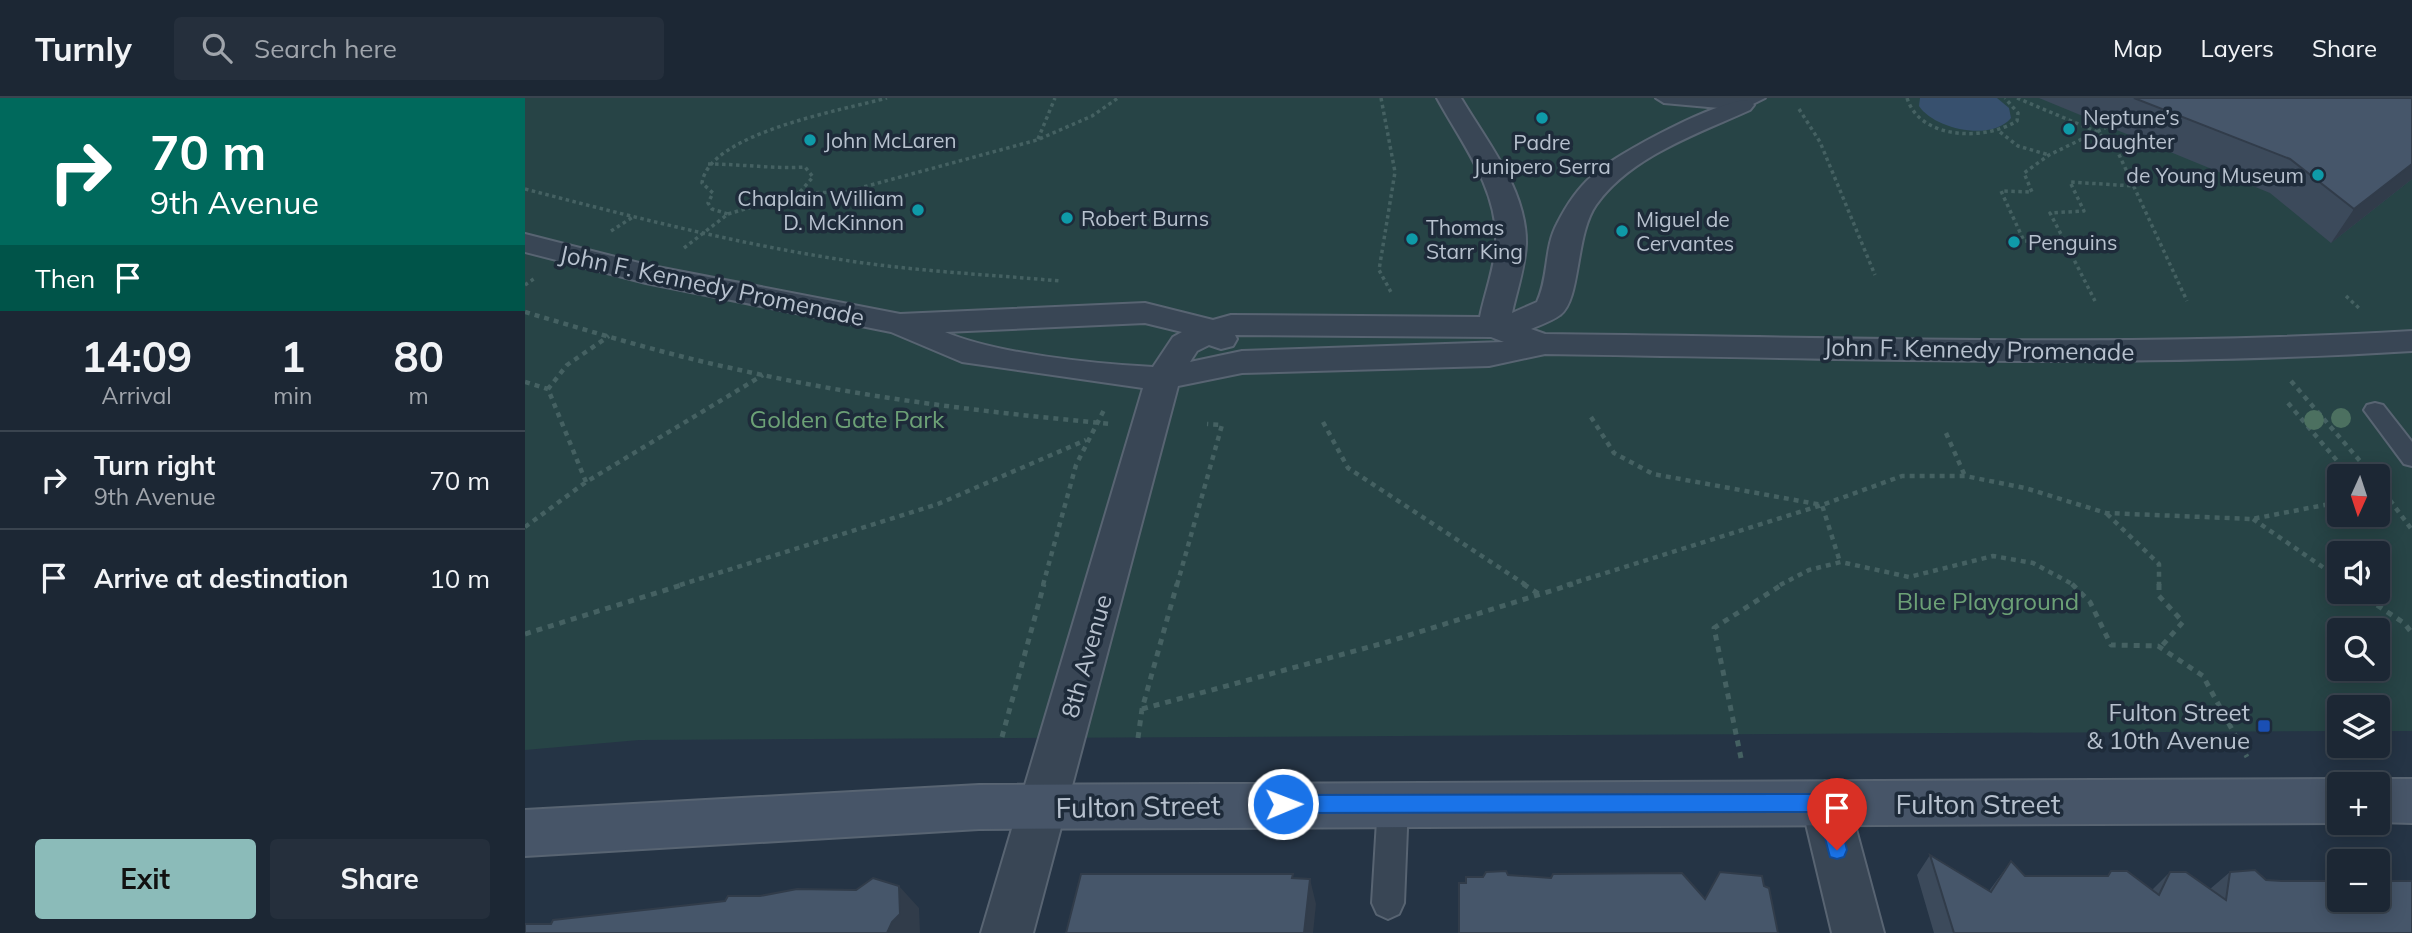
<!DOCTYPE html>
<meta charset="utf-8">
<style>
:root{--surface:#1c2734;--page:#252f3c;--text:#f1f3f6;--muted:#a0a5ac;--line:#3a444f;--accent:#8bbbb9}
body{margin:0;font-family:Mulish,sans-serif;background:var(--page);color:var(--text);height:100vh;display:flex;flex-direction:column;font-size:26px;white-space:nowrap}
*{box-sizing:border-box;margin:0}
p{font-size:23px;color:var(--muted)}
.icon{flex:none;width:38px;height:38px;fill:none;stroke:currentColor;stroke-width:2;stroke-linecap:round;stroke-linejoin:round}
.map{position:relative;flex:1;overflow:hidden}
.details{display:flex;flex-direction:column;background:var(--surface);width:525px}
.details>*{flex:none}
.hud{background:#00695c;color:#fff;overflow:hidden}
.needle{width:46px;rotate:183deg}
.controls{position:absolute;left:1802px;top:366px;display:grid;gap:14px}
.controls a{display:grid;place-items:center;width:63px;height:63px;border-radius:7px;background:var(--surface);box-shadow:0 4px 18px #0003,0 0 0 2px var(--line);font-size:35px}
.pin{position:absolute;display:grid;place-items:center;width:60px;height:60px;color:#fff;margin:-72px -30px;border-radius:50% 50% 50% 0;rotate:-45deg;box-shadow:0 0 7px #0007}
.pin .icon{rotate:45deg}
.me{position:absolute;width:77px;margin:-38px;rotate:89deg;stroke-linejoin:round;filter:drop-shadow(0 0 5px #0008)}
.turn{display:flex;align-items:center;gap:24px;height:147px;padding:0 35px;font-size:32px}
.turn .icon{width:91px;height:91px;stroke-width:2.5}
.turn b{display:block;font-size:49px;line-height:60px}
.then{display:flex;align-items:center;height:66px;padding:0 35px;background:#0003;gap:14px;font-size:26px}
.eta{display:flex;justify-content:space-evenly;align-items:center;height:119px;text-align:center}
.eta b{font-size:42px;font-weight:700;line-height:49px}
.primary-button{display:flex;gap:14px;margin-top:auto;padding:14px 35px}
.primary-button a{flex:1;height:80px;border-radius:7px;background:var(--accent);color:#111;font-size:28px;font-weight:700;line-height:80px;text-align:center}
.primary-button a+a{background:var(--page);color:var(--text)}
ul{padding:0;list-style:none}
li{display:flex;align-items:center;gap:21px;height:98px;padding:0 35px;border-top:2px solid var(--line)}
li div{flex:1}
li b{display:block;font-size:26px}
li em{font-style:normal}
header{display:flex;align-items:center;gap:42px;box-sizing:border-box;height:98px;padding:0 35px;background:var(--surface);border-bottom:2px solid var(--line)}
header strong{font-size:33px}
nav{display:flex;gap:38px;margin-inline-start:auto;font-size:24px}
.search{width:490px;height:63px;background:var(--page);display:flex;align-items:center;gap:18px;box-sizing:border-box;padding:0 24px;border-radius:7px;color:var(--muted);font-size:26px}
main{display:flex;flex:1;min-height:0}
.map>svg:first-child{display:block}
.green{fill:#274446;fill-rule:evenodd}
.water{fill:#37506e}
.lines{fill:none;stroke-linecap:round;stroke-linejoin:round}
.lane-casing{stroke:#586472;stroke-width:4}
.street-casing{stroke:#586472;stroke-width:4}
.secondary-casing{stroke:#586472;stroke-width:4}
.path-far2{stroke:#456162;stroke-width:3.5;stroke-dasharray:3.5 3.5;stroke-linecap:butt}
.path-far1{stroke:#456162;stroke-width:4.5;stroke-dasharray:5 5;stroke-linecap:butt}
.path{stroke:#456162;stroke-width:5;stroke-dasharray:6 6;stroke-linecap:butt}
.lane{fill:#394655;fill-rule:evenodd}
.street{fill:#394655;fill-rule:evenodd}
.secondary{fill:#475568;fill-rule:evenodd}
.tree{fill:#4c7060}
.wall{fill:#3c4a5b}
.shaded-wall{fill:#313c4a}
.building{fill:#46566a;stroke:#313c4a;stroke-width:2}
.route{fill:#1a73e8;stroke:#114b97;stroke-width:2}
.culture-dot{fill:#0f9aa8;stroke:#1e2b3a;stroke-width:2.5}
.transit-dot{fill:#1a4fb4;stroke:#1e2b3a;stroke-width:2.5}
.labels{text-anchor:middle;dominant-baseline:central;stroke-width:7;stroke-linejoin:round;paint-order:stroke}
.far-poi-label{font-size:21px;fill:#b7c1ce;stroke:#1e2b3a;text-anchor:start}
.street-label{font-size:24px;fill:#b7c1ce;stroke:#1e2b3a}
.park-label{font-size:24px;fill:#6ca176;stroke:#1e2b3a}
.poi-label{font-size:24px;fill:#b7c1ce;stroke:#1e2b3a;text-anchor:end}
.near-street-label{font-size:28px;fill:#b7c1ce;stroke:#1e2b3a}
</style>
<header>
<strong>Turnly</strong>
<div class="search"><svg class="icon" aria-label="search" viewBox="0 0 24 24"><circle cx="10" cy="10" r="6"/><path d="M15 15l6 6"/></svg>Search here</div>
<nav><a>Map</a><a>Layers</a><a>Share</a></nav>
</header>
<main>
<section class="details">
<div class="hud">
<div class="turn"><svg class="icon" aria-label="right" viewBox="0 0 24 24"><path d="M7 20v-9h11M14 6l5 5-5 5"/></svg><div><b>70 m</b>9th Avenue</div></div>
<div class="then">Then<svg class="icon" aria-label="arrive" viewBox="0 0 24 24"><path d="M6 21V4h12l-3 4 3 4H6"/></svg></div>
</div>
<div class="eta">
<div><b>14:09</b><p>Arrival</p></div>
<div><b>1</b><p>min</p></div>
<div><b>80</b><p>m</p></div>
</div>
<ul>
<li><svg class="icon" aria-label="right" viewBox="0 0 24 24"><path d="M7 20v-9h11M14 6l5 5-5 5"/></svg><div><b>Turn right</b><p>9th Avenue</p></div><em>70 m</em></li>
<li><svg class="icon" aria-label="arrive" viewBox="0 0 24 24"><path d="M6 21V4h12l-3 4 3 4H6"/></svg><div><b>Arrive at destination</b></div><em>10 m</em></li>
</ul>
<div class="primary-button"><a>Exit</a><a>Share</a></div>
</section>
<div class="map">
<svg width="1887" height="835" viewBox="0 0 1887 835">
<rect width="100%" height="100%" fill="#253445"/>
<path class="green" d="M 0,0 L 1887,0 L 1887,633 L 1853,633 L 1853,609 L 1815,609 L 1815,633 L 114,642 L 0,652 ZM 1815,378 L 1853,378 L 1853,416 L 1815,416 ZM 1815,455 L 1853,455 L 1853,494 L 1815,494 ZM 1815,532 L 1853,532 L 1853,570 L 1815,570 Z"/>
<path class="water" d="M 1395,0 L 1472,0 L 1484,10 L 1486,20 C 1466,44 1409,31 1394,8 Z"/>
<g class="lines">
<g class="lane-casing">
<path id="lane" d="M 1131,0 L 1240,0 L 1216,12 L 1139,5 Z
M 1850,305 L 1858,307 L 1887,344 L 1887,368 L 1879,366 L 1839,312 L 1842,307 Z
M 868,692 L 879,696 L 883,706 L 879,805 L 874,816 L 863,821 L 852,816 L 847,805 L 853,706 L 857,696 Z"/>
</g>
<g class="street-casing">
<path id="street" d="M 912,0 L 936,0 C 962,44 1002,92 1001,146 C 1000,170 992,192 987,215 L 1012,204 C 1024,179 1019,150 1032,126 C 1041,108 1052,91 1067,78 C 1090,56 1196,0 1225,2 L 1229,7 L 1225,12 C 1172,36 1106,58 1071,107 C 1050,137 1056,202 1035,217 C 1027,223 1015,227 1006,231 L 1020,236 C 1309,239 1598,250 1887,233 L 1887,253 C 1598,271 1309,260 1020,256 L 964,268 L 717,275 L 653,288 L 508,835 L 456,835 L 618,290 L 437,264 L 366,234 L 121,185 L 0,154 L 0,136 L 122,167 L 375,216 L 620,205 L 688,222 L 706,217 L 955,219 C 960,194 970,170 971,144 C 973,91 936,44 912,0 ZM 620,225 L 657,234 L 648,239 L 628,269 C 571,266 471,256 420,234 ZM 710,237 L 966,239 L 979,244 L 717,253 L 665,264 L 672,253 L 684,247 L 696,251 L 708,248 L 712,241 Z
M 1300,683 L 1317,690 L 1324,705 L 1359,835 L 1307,835 L 1276,705 L 1283,690 Z"/>
</g>
<g class="secondary-casing">
<path id="secondary" d="M 1815,681 L 1827,686 L 1815,686 L 1815,725 L 454,731 L 0,758 L 0,712 L 454,687 Z
M 1853,681 L 1887,681 L 1887,725 L 1853,724 L 1853,686 L 1841,686 Z"/>
</g>
<path class="path-far2" d="M 856,0 L 870,74 L 854,172 L 867,196
M 1382,0 C 1395,42 1460,43 1492,23 L 1493,15 L 1480,0
M 1492,0 L 1570,33 L 1590,48 L 1662,203
M 1274,11 L 1295,44 L 1350,177
M 1582,29 L 1524,57 L 1499,75 L 1507,94 L 1476,93 L 1499,143 L 1540,144 L 1525,115 L 1559,113 L 1545,84 L 1609,88
M 1475,34 L 1493,48 L 1524,57
M 513,41 L 530,0
M 183,66 C 216,66 247,71 280,69 L 288,79 L 274,95
M 0,91 C 112,120 224,149 339,165 C 404,174 469,177 535,183
M 203,116 L 274,95 L 320,94 L 512,42 L 567,18 L 593,0
M 86,133 L 108,119
M 1540,144 L 1570,203
M 159,150 L 203,116 L 187,111 L 183,105 L 188,95 L 177,85 C 184,35 318,12 362,0
M 0,187 L 10,180
M 1821,198 L 1836,212"/>
<path class="path-far1" d="M 0,214 C 68,234 136,255 206,270 C 331,299 458,314 586,326
M 1766,283 L 1848,378
M 0,284 L 23,291
M 1763,305 L 1825,378
M 1066,319 L 1089,355 L 1128,376 L 1297,407 L 1315,464
M 798,324 L 823,370 L 1001,487
M 1421,335 L 1440,378
M 61,384 L 23,291 L 42,267 L 84,238
M 1853,386 L 1887,432
M 1582,416 L 1634,466 L 1634,487
M 1728,421 L 1815,481
M 0,429 L 61,384 L 238,277
M 155,487 L 413,406 L 561,342
M 518,487 L 551,367 L 580,310
M 652,487 L 697,327 L 682,326
M 1042,487 L 1297,407 L 1377,378 L 1440,378 L 1500,390 L 1581,415 L 1727,421 L 1815,404
M 1255,487 L 1284,472 L 1316,464 L 1384,479 L 1468,458 L 1508,465 L 1549,487"/>
<path class="path" d="M 998,486 L 1014,496
M 1547,486 L 1565,504 L 1586,547 L 1633,548 L 1678,578 L 1722,659
M 1634,486 L 1634,498 L 1658,524 L 1635,550
M 1832,494 L 1879,525 L 1887,535
M 0,536 L 160,486
M 617,611 L 859,545 L 1048,486
M 477,639 L 519,486
M 613,640 L 617,611 L 652,486
M 1216,660 L 1189,530 L 1258,486"/>
<use href="#lane" class="lane"/>
<use href="#street" class="street"/>
<use href="#secondary" class="secondary"/>
</g>
<g class="tree">
<circle cx="1816" cy="320" r="10"/>
<circle cx="1789" cy="322" r="10"/>
</g>
<path class="wall" d="M 1514,0 L 1887,0 L 1887,81 L 1806,145 L 1745,95 Z
M 1405,757 L 1464,793 L 1486,763 L 1500,778 L 1582,778 L 1586,773 L 1627,792 L 1645,774 L 1685,791 L 1705,774 L 1741,782 L 1887,835 L 1409,835 L 1392,777 Z"/>
<path class="shaded-wall" d="M 1887,66 L 1887,81 L 1806,145 L 1829,111 Z
M 785,781 L 791,806 L 788,835 L 779,835 Z
M 374,788 L 394,810 L 395,835 L 362,835 Z"/>
<path class="building" d="M 1609,0 L 1887,0 L 1887,66 L 1829,111 L 1765,61 Z
M 1405,757 L 1466,794 L 1486,763 L 1500,778 L 1583,778 L 1586,773 L 1602,773 L 1634,797 L 1645,774 L 1661,774 L 1701,802 L 1705,774 L 1730,772 L 1741,782 L 1757,783 L 1815,783 L 1815,802 L 1853,802 L 1853,783 L 1887,783 L 1887,835 L 1429,835 Z
M 981,773 L 983,777 L 1026,780 L 1028,776 L 1157,775 L 1180,801 L 1195,774 L 1237,778 L 1239,788 L 1244,790 L 1253,835 L 934,835 L 934,785 L 941,785 L 941,779 L 958,779 L 961,774 Z
M 556,776 L 768,776 L 767,780 L 785,781 L 779,835 L 541,835 Z
M 348,780 L 374,788 L 375,816 L 367,824 L 362,835 L 0,835 L 0,826 L 26,826 L 28,822 L 200,803 L 203,798 L 235,798 L 272,791 L 331,792 Z"/>
<path class="route" d="M 1300,696 L 1307,699 L 1310,705 L 1322,752 L 1319,759 L 1312,761 L 1305,759 L 1293,714 L 758,715 L 751,712 L 749,706 L 751,700 L 758,697 Z"/>
<g class="culture-dot">
<circle cx="1017" cy="20" r="7"/>
<circle cx="1544" cy="31" r="7"/>
<circle cx="285" cy="42" r="7"/>
<circle cx="1793" cy="77" r="7"/>
<circle cx="393" cy="112" r="7"/>
<circle cx="542" cy="120" r="7"/>
<circle cx="1097" cy="133" r="7"/>
<circle cx="887" cy="141" r="7"/>
<circle cx="1489" cy="144" r="7"/>
</g>
<rect class="transit-dot" x="1732" y="621" width="14" height="14" rx="3.5"/>
<g class="labels">
<g class="far-poi-label">
<text x="1558" y="19">Neptune’s<tspan x="1558" dy="24">Daughter</tspan></text>
<text x="299" y="42">John McLaren</text>
<text x="1017" y="44" text-anchor="middle">Padre<tspan x="1017" dy="24">Junipero Serra</tspan></text>
<text x="1779" y="77" text-anchor="end">de Young Museum</text>
<text x="379" y="100" text-anchor="end">Chaplain William<tspan x="379" dy="24">D. McKinnon</tspan></text>
<text x="556" y="120">Robert Burns</text>
<text x="1111" y="121">Miguel de<tspan x="1111" dy="24">Cervantes</tspan></text>
<text x="901" y="129">Thomas<tspan x="901" dy="24">Starr King</tspan></text>
<text x="1503" y="144">Penguins</text>
</g>
<g class="street-label">
<text transform="translate(187 187) rotate(12)">John F. Kennedy Promenade</text>
<text transform="translate(1454 251) rotate(1)">John F. Kennedy Promenade</text>
<text transform="translate(561 558) rotate(-74)">8th Avenue</text>
</g>
<g class="park-label">
<text x="322" y="321">Golden Gate Park</text>
<text x="1463" y="503">Blue Playground</text>
</g>
<g class="poi-label">
<text x="1725" y="614">Fulton Street<tspan x="1725" dy="28">&amp; 10th Avenue</tspan></text>
</g>
<g class="near-street-label">
<text x="1453" y="705">Fulton Street</text>
<text transform="translate(613 708) rotate(-1)">Fulton Street</text>
</g>
</g>
</svg>
<div class="controls">
<a><svg class="needle" viewBox="-14 -14 28 28"><path d="M0-13l5 13h-10z" fill="#e53935"/><path d="M0 13l5-13h-10z" fill="#a0a5ac"/></svg></a>
<a><svg class="icon" aria-label="sound" viewBox="0 0 24 24"><path d="M4 9h4l5-4v14l-5-4H4zM17 9q2 3 0 6"/></svg></a>
<a><svg class="icon" aria-label="search" viewBox="0 0 24 24"><circle cx="10" cy="10" r="6"/><path d="M15 15l6 6"/></svg></a>
<a><svg class="icon" aria-label="layers" viewBox="0 0 24 24"><path d="M12 4l9 5-9 5-9-5zM3 14l9 5 9-5"/></svg></a>
<a>+</a>
<a>−</a>
</div>
<div class="pin" style="left:1312px;top:752px;background:#d93025"><svg class="icon" aria-label="arrive" viewBox="0 0 24 24"><path d="M6 21V4h12l-3 4 3 4H6"/></svg></div>
<svg class="me" style="left:758px;top:706px" viewBox="-20 -20 40 40"><circle r="17" fill="#1a73e8" stroke="#fff" stroke-width="3"/><path d="M0-11L8 9 0 5-8 9z" fill="#fff"/></svg>
</div>
</main>
